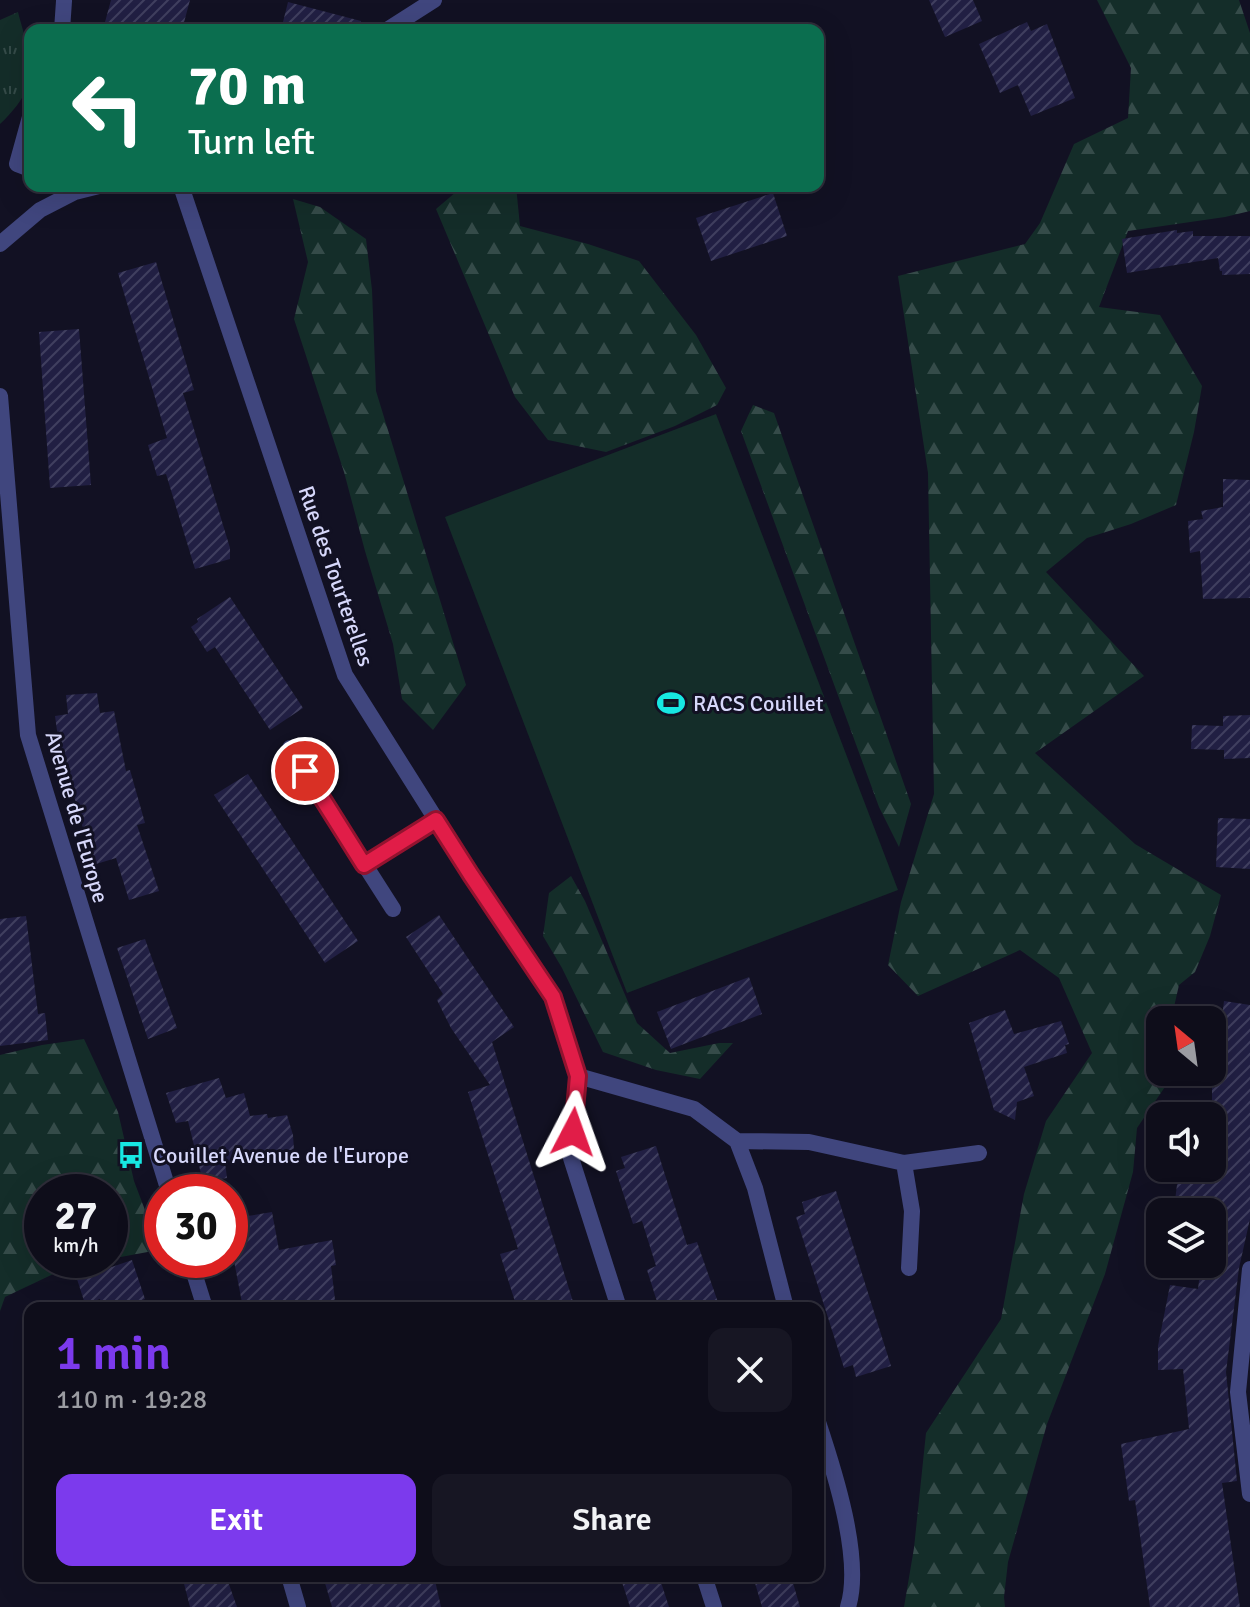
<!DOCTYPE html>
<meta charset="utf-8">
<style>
:root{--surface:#0e0d1a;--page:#171623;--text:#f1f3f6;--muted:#9b9ca2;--line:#2e2d39;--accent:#7c3aed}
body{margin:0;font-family:Signika,sans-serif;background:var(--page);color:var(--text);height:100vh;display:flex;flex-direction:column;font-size:30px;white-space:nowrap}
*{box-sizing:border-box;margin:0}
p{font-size:26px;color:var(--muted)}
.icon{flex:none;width:44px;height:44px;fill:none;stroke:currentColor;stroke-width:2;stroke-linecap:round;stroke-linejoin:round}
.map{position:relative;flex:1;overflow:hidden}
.drawer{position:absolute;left:24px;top:1302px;width:800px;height:280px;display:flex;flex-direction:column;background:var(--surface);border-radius:16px;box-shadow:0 8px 32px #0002,0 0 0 2px var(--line)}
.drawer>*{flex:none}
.hud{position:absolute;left:24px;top:24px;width:800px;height:168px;border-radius:16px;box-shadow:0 8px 32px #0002,0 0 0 2px var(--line);background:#0b6e4f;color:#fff;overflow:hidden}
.needle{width:52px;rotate:331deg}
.controls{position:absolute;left:1146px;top:1006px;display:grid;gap:16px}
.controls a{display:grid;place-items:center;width:80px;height:80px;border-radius:16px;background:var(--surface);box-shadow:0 8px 32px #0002,0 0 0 2px var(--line);font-size:40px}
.speed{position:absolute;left:24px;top:1174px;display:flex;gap:16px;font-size:40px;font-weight:700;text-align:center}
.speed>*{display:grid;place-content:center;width:104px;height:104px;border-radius:50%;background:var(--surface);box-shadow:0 8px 32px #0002,0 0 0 2px var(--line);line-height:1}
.speed small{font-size:20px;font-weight:400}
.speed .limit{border:12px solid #d22;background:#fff;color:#111}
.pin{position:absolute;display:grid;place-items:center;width:68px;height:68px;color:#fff;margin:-34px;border:4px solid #fff;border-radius:50%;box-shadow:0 2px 8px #0007}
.me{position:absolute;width:88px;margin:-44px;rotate:4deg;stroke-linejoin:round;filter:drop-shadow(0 0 6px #0008)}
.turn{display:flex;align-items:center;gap:28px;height:168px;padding:0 32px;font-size:36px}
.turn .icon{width:104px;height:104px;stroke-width:2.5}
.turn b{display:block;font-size:56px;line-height:68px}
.round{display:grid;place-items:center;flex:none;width:84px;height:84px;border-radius:16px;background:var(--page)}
.head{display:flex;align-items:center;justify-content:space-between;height:136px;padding:0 32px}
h1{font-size:48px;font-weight:600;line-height:60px;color:var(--accent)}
.action{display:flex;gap:16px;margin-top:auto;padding:16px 32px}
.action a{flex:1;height:92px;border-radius:16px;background:var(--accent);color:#fff;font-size:32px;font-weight:600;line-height:92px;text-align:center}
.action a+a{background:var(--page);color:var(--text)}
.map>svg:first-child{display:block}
.forest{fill:url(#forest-firs)}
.park{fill:url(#park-tufts)}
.pitch{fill:#142d29}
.building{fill:url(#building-hatch)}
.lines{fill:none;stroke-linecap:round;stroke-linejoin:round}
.minor{stroke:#40467e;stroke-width:16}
.route-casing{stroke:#92132f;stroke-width:20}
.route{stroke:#e11d48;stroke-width:14}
.labels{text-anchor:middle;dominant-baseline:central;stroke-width:6;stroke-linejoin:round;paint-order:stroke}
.street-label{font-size:22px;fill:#d7d8fb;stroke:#121123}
.poi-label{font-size:22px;fill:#d7d8fb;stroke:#121123;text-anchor:start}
</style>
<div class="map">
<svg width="1250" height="1607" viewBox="0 0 1250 1607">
<defs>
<pattern id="forest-firs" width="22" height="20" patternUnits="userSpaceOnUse" patternTransform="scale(2)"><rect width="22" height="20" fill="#142d29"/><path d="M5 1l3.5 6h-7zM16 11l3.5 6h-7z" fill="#354b49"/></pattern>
<pattern id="park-tufts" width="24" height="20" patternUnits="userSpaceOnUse" patternTransform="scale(2)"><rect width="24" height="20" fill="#142d29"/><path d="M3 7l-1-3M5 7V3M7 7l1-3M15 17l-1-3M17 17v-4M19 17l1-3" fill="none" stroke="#354b49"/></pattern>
<pattern id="building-hatch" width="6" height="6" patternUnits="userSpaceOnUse" patternTransform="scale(2)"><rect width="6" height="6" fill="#211f43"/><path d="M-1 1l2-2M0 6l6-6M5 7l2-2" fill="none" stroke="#403f5f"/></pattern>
</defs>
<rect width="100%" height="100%" fill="#121123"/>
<path class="forest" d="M 1097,0 L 1239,0 L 1250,33 L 1250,211 L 1225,217 L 1128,231 L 1099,307 L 1160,315 L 1202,386 L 1194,432 L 1176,505 L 1131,524 L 1087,538 L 1046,572 L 1144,676 L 1035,753 L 1135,844 L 1221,895 L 1210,936 L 1195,972 L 1179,985 L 1171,1020 L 1160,1020 L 1160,1072 L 1171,1072 L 1171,1078 L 1137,1128 L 1133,1172 L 1105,1274 L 1047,1424 L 1008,1562 L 1004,1597 L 1005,1607 L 904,1607 L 914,1548 L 926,1433 L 1001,1319 L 1024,1194 L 1046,1121 L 1092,1053 L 1059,978 L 1020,950 L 918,996 L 888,965 L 901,902 L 934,794 L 928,473 L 898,276 L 1025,244 L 1040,223 L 1074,144 L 1128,118 L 1131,68 Z
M 463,186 L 516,186 L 520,226 L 588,244 L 639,261 L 696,335 L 726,388 L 717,405 L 675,426 L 606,452 L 548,440 L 515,397 L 436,209 Z
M 293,199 L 320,207 L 366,239 L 372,290 L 376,391 L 466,685 L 433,730 L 402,699 L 393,644 L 365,551 L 344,472 L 294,319 L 308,262 Z
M 753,405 L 774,413 L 911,804 L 899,847 L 879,807 L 741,431 Z
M 571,876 L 585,901 L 637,1023 L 670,1053 L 719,1043 L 733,1043 L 700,1079 L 656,1070 L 603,1052 L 562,968 L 543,936 L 549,893 Z
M 84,1039 L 118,1112 L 134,1181 L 159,1247 L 153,1251 L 110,1259 L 110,1192 L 42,1192 L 42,1260 L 106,1260 L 68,1267 L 5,1297 L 0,1311 L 0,1055 L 42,1045 Z"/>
<path class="park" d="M 18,12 C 22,29 35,65 30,82 C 25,97 11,114 0,124 L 0,20 Z"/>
<path class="pitch" d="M 716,414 L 898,890 L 627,993 L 445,517 Z"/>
<path class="building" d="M 111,0 L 190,0 L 182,30 L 134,30 L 105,22 Z
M 929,0 L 973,0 L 982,21 L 945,37 Z
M 288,2 L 361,21 L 360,30 L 281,30 Z
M 1027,22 L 1031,31 L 1047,24 L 1075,98 L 1031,116 L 1018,85 L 1000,93 L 979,44 Z
M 773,193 L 787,236 L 711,261 L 696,218 Z
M 1177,230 L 1177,233 L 1193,231 L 1193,236 L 1250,236 L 1250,274 L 1222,275 L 1222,271 L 1220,271 L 1218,258 L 1127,273 L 1122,239 Z
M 156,262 L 194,390 L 183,393 L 230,548 L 230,559 L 195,569 L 166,474 L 157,476 L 148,445 L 167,438 L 118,273 Z
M 79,329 L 91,485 L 50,488 L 39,332 Z
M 1223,479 L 1250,480 L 1250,598 L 1203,599 L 1200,551 L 1190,553 L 1188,521 L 1203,519 L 1201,511 L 1223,507 Z
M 230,597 L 303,708 L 270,730 L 215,647 L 207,652 L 191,627 L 198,622 L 197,619 Z
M 97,693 L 100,713 L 114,711 L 126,771 L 130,770 L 145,823 L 137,825 L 159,891 L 129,900 L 116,858 L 93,865 L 58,738 L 55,716 L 68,714 L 66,695 Z
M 1250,715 L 1250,758 L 1224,759 L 1224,750 L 1191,749 L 1192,725 L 1223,726 L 1223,716 Z
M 248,774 L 358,941 L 325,963 L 214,795 Z
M 1218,818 L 1250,819 L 1250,869 L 1216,867 Z
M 439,915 L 514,1027 L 492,1042 L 575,1308 L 517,1308 L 500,1254 L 518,1249 L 468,1092 L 490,1085 L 451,1028 L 437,1000 L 443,994 L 406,937 Z
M 26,916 L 38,1014 L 45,1013 L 48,1040 L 0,1046 L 0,919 Z
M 145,939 L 177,1028 L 148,1039 L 117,948 Z
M 749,977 L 762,1014 L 671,1049 L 657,1012 Z
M 1224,1001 L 1250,1005 L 1250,1219 L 1239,1268 L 1226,1372 L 1237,1481 L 1222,1483 L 1240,1607 L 1150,1607 L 1135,1500 L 1129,1501 L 1121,1444 L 1189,1429 L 1183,1369 L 1158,1370 L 1158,1346 L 1170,1285 L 1198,1289 L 1201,1264 L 1212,1264 L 1212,1232 L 1215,1212 L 1184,1212 L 1187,1199 L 1175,1201 L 1179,1168 L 1212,1168 L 1212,1047 L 1218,1048 Z
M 1005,1010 L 1014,1034 L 1061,1021 L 1069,1044 L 1065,1045 L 1067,1053 L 1024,1067 L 1034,1096 L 1017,1102 L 1015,1120 L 994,1110 L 969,1023 Z
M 219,1078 L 226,1098 L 244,1093 L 250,1116 L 267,1114 L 268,1118 L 287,1115 L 293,1135 L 294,1150 L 257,1154 L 258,1158 L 225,1162 L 227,1178 L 203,1182 L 188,1121 L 176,1123 L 166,1093 Z
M 656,1146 L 687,1245 L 697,1242 L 720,1308 L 659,1308 L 647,1270 L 656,1266 L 642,1221 L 633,1224 L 616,1171 L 625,1168 L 621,1157 Z
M 836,1191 L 891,1366 L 856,1377 L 853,1365 L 844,1368 L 796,1217 L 805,1214 L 802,1202 Z
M 272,1212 L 279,1250 L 332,1240 L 336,1265 L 331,1266 L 336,1308 L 243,1308 L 230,1240 L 230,1219 Z
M 132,1260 L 145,1299 L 119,1308 L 103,1308 L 100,1299 L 85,1304 L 77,1279 Z
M 182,1576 L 226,1576 L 237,1607 L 190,1607 Z
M 323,1576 L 434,1576 L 441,1607 L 332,1607 Z
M 620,1576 L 659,1576 L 669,1607 L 630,1607 Z
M 753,1576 L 791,1576 L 800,1607 L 762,1607 Z"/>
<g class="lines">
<path class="minor" d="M 62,30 L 64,1
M 387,30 L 434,0
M 30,117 L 17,164 L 30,169
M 181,186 L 345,675 L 471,875 L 553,997 L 578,1076 L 571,1158 L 619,1308
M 0,244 L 40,210 L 75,192 L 99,186
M 0,396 L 28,735 L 169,1192
M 290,748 L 393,909
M 364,865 L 436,820
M 578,1076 L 694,1109 L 737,1141 L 755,1188 L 786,1308
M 737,1141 L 809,1142 L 904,1163 L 912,1211 L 909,1268
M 904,1163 L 979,1153
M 190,1260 L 205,1308
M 1250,1269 L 1238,1392 L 1250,1494
M 818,1422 C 834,1470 863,1559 848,1607
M 289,1576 L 298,1607
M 704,1576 L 714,1607"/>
</g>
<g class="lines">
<g class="route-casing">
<path id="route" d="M 305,771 L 364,865 L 436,820 L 471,875 L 553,997 L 578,1076 L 573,1132"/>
</g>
<use href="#route" class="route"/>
</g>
<defs>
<g id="stadium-bare" transform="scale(2.16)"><path d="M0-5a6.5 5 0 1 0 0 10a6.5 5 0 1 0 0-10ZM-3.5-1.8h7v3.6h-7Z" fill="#17e7e2" stroke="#121123" stroke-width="2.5" paint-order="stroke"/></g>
<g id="bus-bare" transform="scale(2.16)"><path d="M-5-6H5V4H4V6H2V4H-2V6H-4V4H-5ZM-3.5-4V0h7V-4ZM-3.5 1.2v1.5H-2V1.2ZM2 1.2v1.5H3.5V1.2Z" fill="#17e7e2" stroke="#121123" stroke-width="2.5" paint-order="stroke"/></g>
</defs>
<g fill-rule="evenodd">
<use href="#stadium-bare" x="671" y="703"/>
<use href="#bus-bare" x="131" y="1155"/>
</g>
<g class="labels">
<g class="street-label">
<text transform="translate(336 576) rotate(71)">Rue des Tourterelles</text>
<text transform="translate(77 817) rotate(74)">Avenue de l'Europe</text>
</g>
<g class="poi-label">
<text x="693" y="703">RACS Couillet</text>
<text x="153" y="1155">Couillet Avenue de l'Europe</text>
</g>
</g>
</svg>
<div class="controls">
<a><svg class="needle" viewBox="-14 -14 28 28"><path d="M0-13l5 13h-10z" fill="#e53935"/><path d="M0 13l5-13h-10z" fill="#9b9ca2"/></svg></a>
<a><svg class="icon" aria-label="sound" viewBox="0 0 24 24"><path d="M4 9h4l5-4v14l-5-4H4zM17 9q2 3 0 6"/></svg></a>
<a><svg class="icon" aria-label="layers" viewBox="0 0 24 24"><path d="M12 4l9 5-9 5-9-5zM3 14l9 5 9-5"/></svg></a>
</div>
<div class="speed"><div>27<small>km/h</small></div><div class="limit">30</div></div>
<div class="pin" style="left:305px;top:771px;background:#d93025"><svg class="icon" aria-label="arrive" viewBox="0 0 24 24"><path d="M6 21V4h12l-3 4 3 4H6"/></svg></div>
<svg class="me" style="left:573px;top:1132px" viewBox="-20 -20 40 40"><path d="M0-17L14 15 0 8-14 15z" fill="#e11d48" stroke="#fff" stroke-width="4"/></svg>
<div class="hud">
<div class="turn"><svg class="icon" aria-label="left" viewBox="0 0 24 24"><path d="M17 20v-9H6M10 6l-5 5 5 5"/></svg><div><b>70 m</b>Turn left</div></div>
</div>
<section class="drawer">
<div class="head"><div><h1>1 min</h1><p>110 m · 19:28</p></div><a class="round"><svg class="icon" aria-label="close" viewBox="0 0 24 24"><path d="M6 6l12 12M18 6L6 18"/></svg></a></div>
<div class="action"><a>Exit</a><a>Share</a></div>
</section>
</div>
